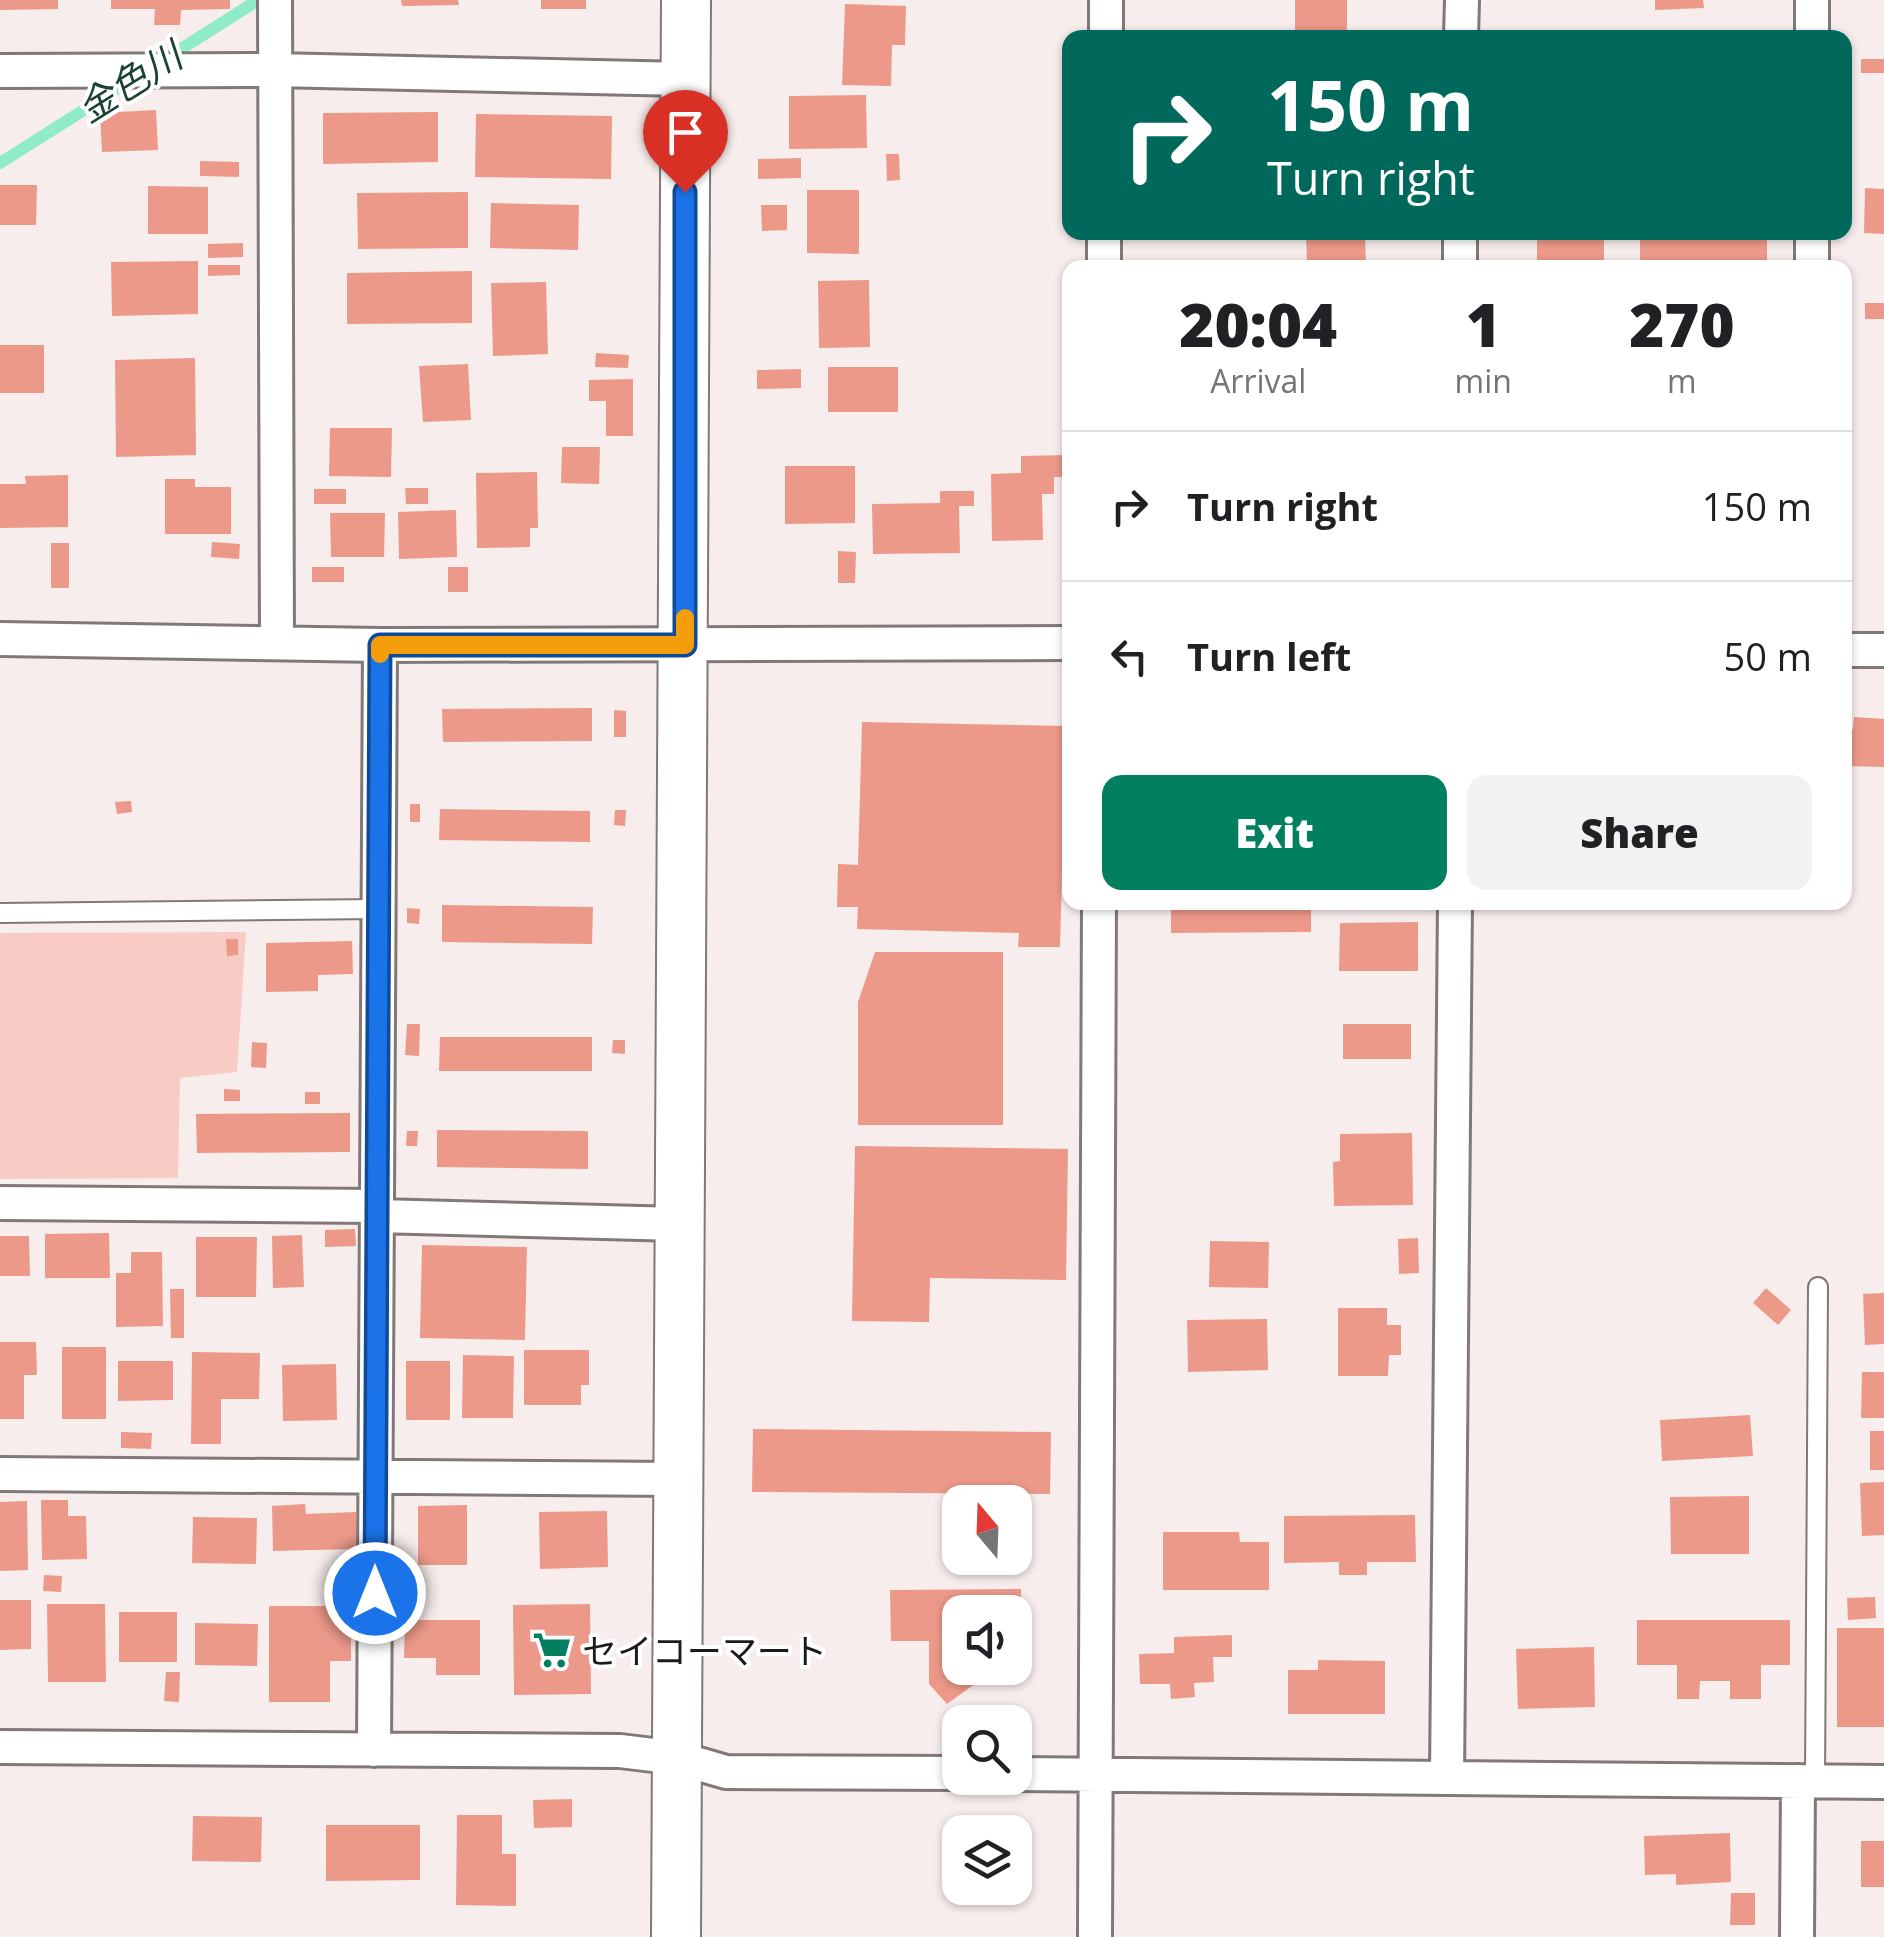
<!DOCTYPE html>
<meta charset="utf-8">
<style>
:root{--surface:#fff;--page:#f2f2f2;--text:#202124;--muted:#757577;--line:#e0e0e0;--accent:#027f5e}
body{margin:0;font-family:"Open Sans","Noto Sans JP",sans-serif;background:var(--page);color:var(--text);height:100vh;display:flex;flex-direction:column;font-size:38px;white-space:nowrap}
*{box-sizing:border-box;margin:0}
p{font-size:32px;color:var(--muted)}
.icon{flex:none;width:55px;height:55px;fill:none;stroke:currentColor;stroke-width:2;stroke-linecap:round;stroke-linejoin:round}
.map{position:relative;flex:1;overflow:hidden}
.side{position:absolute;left:1062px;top:260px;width:790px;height:650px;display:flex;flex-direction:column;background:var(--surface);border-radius:20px;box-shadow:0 2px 8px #0004}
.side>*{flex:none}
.top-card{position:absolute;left:1062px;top:30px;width:790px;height:210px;border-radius:20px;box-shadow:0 2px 8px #0004;background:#00695c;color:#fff;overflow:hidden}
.needle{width:65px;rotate:341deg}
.buttons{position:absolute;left:942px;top:1485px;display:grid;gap:20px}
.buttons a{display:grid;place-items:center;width:90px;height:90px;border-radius:20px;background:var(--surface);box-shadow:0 2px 8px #0004;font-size:50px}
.pin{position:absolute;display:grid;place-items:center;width:85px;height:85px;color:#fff;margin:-102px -42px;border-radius:50% 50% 50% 0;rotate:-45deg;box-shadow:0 0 10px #0007}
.pin .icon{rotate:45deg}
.me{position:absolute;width:110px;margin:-55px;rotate:0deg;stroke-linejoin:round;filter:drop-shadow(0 0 8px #0008)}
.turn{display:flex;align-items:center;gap:35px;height:210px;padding:0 40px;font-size:45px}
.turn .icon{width:130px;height:130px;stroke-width:2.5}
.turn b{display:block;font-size:70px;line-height:85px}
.eta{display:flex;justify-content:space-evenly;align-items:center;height:170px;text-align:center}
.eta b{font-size:60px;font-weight:800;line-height:70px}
.cta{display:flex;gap:20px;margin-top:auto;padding:20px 40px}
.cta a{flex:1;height:115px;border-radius:20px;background:var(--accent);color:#fff;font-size:40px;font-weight:800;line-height:115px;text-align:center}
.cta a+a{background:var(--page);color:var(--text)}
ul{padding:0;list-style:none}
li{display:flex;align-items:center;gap:30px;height:150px;padding:0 40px;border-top:2px solid var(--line)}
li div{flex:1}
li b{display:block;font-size:38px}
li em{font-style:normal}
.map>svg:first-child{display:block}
.green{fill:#f8ccc4}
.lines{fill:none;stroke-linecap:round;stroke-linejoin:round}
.stream{stroke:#90ecc8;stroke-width:12}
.building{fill:#ec998a}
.lane-casing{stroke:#817977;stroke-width:22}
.street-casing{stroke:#817977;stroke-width:38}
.secondary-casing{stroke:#817977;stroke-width:52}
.lane{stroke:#fff;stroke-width:18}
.street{stroke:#fff;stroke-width:32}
.secondary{stroke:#fff;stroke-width:48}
.route-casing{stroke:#114b97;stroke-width:25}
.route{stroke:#1a73e8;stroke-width:18}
.slow{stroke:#f59e0b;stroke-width:18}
.labels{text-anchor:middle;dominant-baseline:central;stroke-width:8;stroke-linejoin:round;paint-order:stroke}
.poi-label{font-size:35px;fill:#1d1a19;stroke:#fff;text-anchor:start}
.water-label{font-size:38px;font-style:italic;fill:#1a4334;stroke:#fff}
</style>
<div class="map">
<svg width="1884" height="1937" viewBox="0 0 1884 1937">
<rect width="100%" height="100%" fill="#f7edec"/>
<path class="green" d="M 246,932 L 237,1072 L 180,1078 L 178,1178 L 0,1179 L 0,933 Z"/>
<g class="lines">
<path class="stream" d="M 159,63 L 258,0
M 0,163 L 133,79"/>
</g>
<path class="building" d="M 0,0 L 58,0 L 58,9 L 0,10 Z
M 111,0 L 230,0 L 230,9 L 181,10 L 180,25 L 154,25 L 155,9 L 111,9 Z
M 401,0 L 458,0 L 459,5 L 402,6 Z
M 541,0 L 586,0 L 586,9 L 541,9 Z
M 1295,0 L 1347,0 L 1347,38 L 1295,38 Z
M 1655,0 L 1703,0 L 1704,8 L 1655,10 Z
M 845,4 L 906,6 L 905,45 L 892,45 L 891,86 L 842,85 Z
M 1861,59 L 1884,59 L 1884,73 L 1861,73 Z
M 866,95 L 867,148 L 789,149 L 789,96 Z
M 156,110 L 158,150 L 102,152 L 100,113 Z
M 438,112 L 438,162 L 323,164 L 323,113 Z
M 476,114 L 612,116 L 611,179 L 475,177 Z
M 886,154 L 899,154 L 900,180 L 887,181 Z
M 801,158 L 801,178 L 758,179 L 758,159 Z
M 200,161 L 239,162 L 239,177 L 200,176 Z
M 0,185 L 37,185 L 36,225 L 0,225 Z
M 148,186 L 208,187 L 208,234 L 148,234 Z
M 1865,188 L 1884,189 L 1884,234 L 1864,233 Z
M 807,190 L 859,190 L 859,254 L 807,253 Z
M 468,192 L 468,248 L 358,249 L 357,193 Z
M 491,203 L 579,205 L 578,250 L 490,248 Z
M 761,205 L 787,205 L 787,230 L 762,231 Z
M 1306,232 L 1365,232 L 1366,268 L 1307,268 Z
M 1640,232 L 1767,232 L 1767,268 L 1640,268 Z
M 1604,236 L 1604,268 L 1537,268 L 1537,237 Z
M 243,243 L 243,257 L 208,258 L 208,244 Z
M 198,261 L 198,314 L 112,316 L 111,262 Z
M 208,265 L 240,265 L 240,275 L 208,276 Z
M 472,271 L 472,323 L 347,324 L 347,273 Z
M 869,280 L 870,347 L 819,348 L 818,281 Z
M 546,282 L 548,354 L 493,356 L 491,283 Z
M 1865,303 L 1884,303 L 1884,319 L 1865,319 Z
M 0,345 L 44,345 L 44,393 L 0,393 Z
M 596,353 L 629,355 L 628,368 L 595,367 Z
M 195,358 L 196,455 L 116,457 L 115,360 Z
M 468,364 L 471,420 L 423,422 L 419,366 Z
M 828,367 L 898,367 L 898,412 L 828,412 Z
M 801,369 L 801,388 L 757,389 L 757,370 Z
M 633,379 L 633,436 L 606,436 L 606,401 L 589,401 L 589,380 Z
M 330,428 L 392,428 L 391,477 L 329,476 Z
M 562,447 L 600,447 L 599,484 L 561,483 Z
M 1067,455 L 1068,477 L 1054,477 L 1054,494 L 1042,494 L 1043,540 L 992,541 L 991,474 L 1021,473 L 1021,456 Z
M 785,466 L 855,466 L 855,523 L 785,524 Z
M 537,472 L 538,528 L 530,528 L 530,547 L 477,548 L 476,473 Z
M 68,475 L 68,527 L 0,528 L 0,484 L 26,484 L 25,476 Z
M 165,479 L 195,479 L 195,487 L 231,487 L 231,534 L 165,534 Z
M 405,488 L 428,488 L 428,504 L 406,504 Z
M 314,489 L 346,489 L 346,504 L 314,504 Z
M 940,491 L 974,491 L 974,506 L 959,506 L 960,553 L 873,554 L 872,504 L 940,503 Z
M 456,510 L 457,557 L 399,559 L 398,512 Z
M 330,513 L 385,513 L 384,557 L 331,557 Z
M 212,542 L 240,544 L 239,559 L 211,557 Z
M 51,543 L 69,543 L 69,588 L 51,588 Z
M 838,551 L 856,552 L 855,583 L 838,583 Z
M 312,567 L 344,567 L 344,582 L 312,582 Z
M 448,567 L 468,567 L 468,592 L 448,592 Z
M 592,708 L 592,741 L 443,742 L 442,709 Z
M 614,710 L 626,711 L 626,737 L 614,737 Z
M 1854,717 L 1884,719 L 1884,767 L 1845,766 L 1845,728 L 1853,729 Z
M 862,722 L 1066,726 L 1060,947 L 1018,947 L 1019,933 L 857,929 L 858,907 L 837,907 L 838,864 L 858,865 Z
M 131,801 L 132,812 L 117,814 L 115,802 Z
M 410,804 L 420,804 L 420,822 L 410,822 Z
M 440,809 L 590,811 L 590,842 L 439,840 Z
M 615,810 L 626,810 L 625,826 L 614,825 Z
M 1171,902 L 1311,902 L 1311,932 L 1171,933 Z
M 442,905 L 593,907 L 592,944 L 442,942 Z
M 407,908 L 420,909 L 419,924 L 407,923 Z
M 1418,922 L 1418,971 L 1339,971 L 1340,923 Z
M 226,939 L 238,939 L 238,955 L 227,956 Z
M 352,941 L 353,974 L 318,975 L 318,991 L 266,992 L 266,943 Z
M 875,952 L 1003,952 L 1003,1125 L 858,1125 L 858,1002 Z
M 407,1024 L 420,1024 L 419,1056 L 405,1055 Z
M 1343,1024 L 1411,1024 L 1411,1059 L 1343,1059 Z
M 440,1037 L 592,1037 L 592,1071 L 439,1071 Z
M 613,1040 L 625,1040 L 625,1054 L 612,1053 Z
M 252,1042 L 267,1043 L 266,1068 L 251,1067 Z
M 224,1089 L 240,1090 L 240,1101 L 224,1101 Z
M 305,1092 L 320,1092 L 320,1104 L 305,1104 Z
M 350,1113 L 350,1152 L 197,1153 L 196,1114 Z
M 437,1130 L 588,1131 L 588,1169 L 437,1167 Z
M 407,1131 L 418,1131 L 417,1146 L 406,1146 Z
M 1412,1133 L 1413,1205 L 1334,1206 L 1333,1162 L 1340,1161 L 1340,1134 Z
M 855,1146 L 1068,1149 L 1066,1280 L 930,1278 L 929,1322 L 852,1321 Z
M 355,1229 L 356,1246 L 325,1247 L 325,1230 Z
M 109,1233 L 110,1278 L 45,1278 L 45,1234 Z
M 302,1235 L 304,1287 L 273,1288 L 272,1236 Z
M 0,1236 L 29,1236 L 30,1276 L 0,1276 Z
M 196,1237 L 257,1237 L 256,1297 L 196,1297 Z
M 1418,1238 L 1419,1273 L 1399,1274 L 1398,1239 Z
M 1210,1241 L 1269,1242 L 1268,1288 L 1209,1287 Z
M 422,1245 L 527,1247 L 525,1340 L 420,1338 Z
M 131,1252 L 162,1252 L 163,1326 L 116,1327 L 116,1273 L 131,1273 Z
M 1766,1288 L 1791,1310 L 1778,1325 L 1753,1303 Z
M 170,1289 L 184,1289 L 184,1338 L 171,1338 Z
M 1884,1293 L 1884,1344 L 1865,1345 L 1863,1294 Z
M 1338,1308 L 1387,1308 L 1387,1325 L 1401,1325 L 1401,1355 L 1389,1355 L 1388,1376 L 1338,1376 Z
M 1267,1319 L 1268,1370 L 1188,1372 L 1187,1320 Z
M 0,1342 L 36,1342 L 37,1375 L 24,1375 L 24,1419 L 0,1419 Z
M 62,1347 L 106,1347 L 106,1419 L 62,1419 Z
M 524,1350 L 589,1350 L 589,1385 L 581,1385 L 581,1405 L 524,1405 Z
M 192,1352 L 260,1353 L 259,1399 L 221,1399 L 221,1444 L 191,1444 Z
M 463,1355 L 514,1356 L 513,1418 L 462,1418 Z
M 118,1361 L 173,1361 L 173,1400 L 118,1401 Z
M 406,1361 L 450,1361 L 450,1420 L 406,1420 Z
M 336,1364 L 337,1420 L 283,1421 L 282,1365 Z
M 1862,1372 L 1884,1372 L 1884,1418 L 1861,1418 Z
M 1750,1415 L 1753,1456 L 1662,1461 L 1660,1420 Z
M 753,1429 L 1051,1432 L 1050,1494 L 752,1492 Z
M 1870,1431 L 1884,1431 L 1884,1470 L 1870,1470 Z
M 121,1432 L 152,1433 L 151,1449 L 121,1448 Z
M 1884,1482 L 1884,1535 L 1862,1536 L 1860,1483 Z
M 1749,1496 L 1749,1554 L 1671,1554 L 1670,1497 Z
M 41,1500 L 68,1500 L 68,1516 L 86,1516 L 87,1559 L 42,1560 Z
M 27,1501 L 28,1570 L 0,1571 L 0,1502 Z
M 305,1504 L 306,1514 L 356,1512 L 357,1549 L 273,1551 L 272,1506 Z
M 467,1505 L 467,1565 L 418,1565 L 418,1506 Z
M 607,1511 L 608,1567 L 540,1569 L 539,1512 Z
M 1415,1515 L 1416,1562 L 1367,1562 L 1367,1575 L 1339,1575 L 1339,1562 L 1284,1563 L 1284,1516 Z
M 193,1517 L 257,1518 L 256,1564 L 192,1563 Z
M 1163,1532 L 1239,1532 L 1240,1542 L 1269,1542 L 1269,1590 L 1163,1590 Z
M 44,1575 L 62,1576 L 61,1592 L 43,1591 Z
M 1021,1589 L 1021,1627 L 1015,1627 L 1015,1612 L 960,1612 L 960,1668 L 1006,1668 L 1006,1683 L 976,1683 L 947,1704 L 929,1684 L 929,1641 L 891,1641 L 890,1590 Z
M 1875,1597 L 1876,1618 L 1848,1620 L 1847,1598 Z
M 0,1600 L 31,1600 L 31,1649 L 0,1650 Z
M 47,1604 L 105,1604 L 106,1682 L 48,1682 Z
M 590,1604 L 591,1694 L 514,1695 L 513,1605 Z
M 269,1606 L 351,1606 L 351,1661 L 330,1661 L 330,1702 L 269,1702 Z
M 119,1612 L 177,1612 L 177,1662 L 119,1662 Z
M 405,1620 L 480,1620 L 480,1675 L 436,1675 L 436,1658 L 404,1658 Z
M 1637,1620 L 1790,1620 L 1790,1665 L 1761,1665 L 1761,1699 L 1730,1699 L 1730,1681 L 1700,1681 L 1699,1699 L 1677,1699 L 1677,1665 L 1637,1665 Z
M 195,1623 L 258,1624 L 257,1666 L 195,1665 Z
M 1837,1628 L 1884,1628 L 1884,1727 L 1837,1727 Z
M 1232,1635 L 1232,1657 L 1213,1657 L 1214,1682 L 1194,1683 L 1195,1697 L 1171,1699 L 1170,1684 L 1140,1684 L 1139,1654 L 1174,1653 L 1174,1637 Z
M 1594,1647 L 1595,1707 L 1518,1709 L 1516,1649 Z
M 1318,1660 L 1385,1661 L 1385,1714 L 1288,1714 L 1288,1670 L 1318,1670 Z
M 166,1672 L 180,1672 L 179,1702 L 164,1701 Z
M 572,1799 L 572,1827 L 534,1828 L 533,1800 Z
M 457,1815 L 502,1815 L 502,1854 L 516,1854 L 516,1906 L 456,1905 Z
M 193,1816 L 262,1817 L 261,1862 L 192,1861 Z
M 326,1825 L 420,1825 L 420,1880 L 326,1881 Z
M 1730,1833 L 1731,1882 L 1676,1885 L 1676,1874 L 1645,1875 L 1644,1836 Z
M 1861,1841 L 1884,1841 L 1884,1887 L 1861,1887 Z
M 1731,1893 L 1755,1893 L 1755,1925 L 1730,1925 Z"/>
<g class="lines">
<g class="lane-casing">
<path id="lane" d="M 0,913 L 378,909
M 1815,1781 L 1818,1287"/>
</g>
<g class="street-casing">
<path id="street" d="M 275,0 L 277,641
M 1812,0 L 1812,38
M 1106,38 L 1106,0
M 1461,38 L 1462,0
M 0,71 L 274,70 L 685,79
M 1812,232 L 1812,268
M 1104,268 L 1104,232
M 1460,268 L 1460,232
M 0,639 L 380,645 L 1070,643
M 1845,650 L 1884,650
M 0,1203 L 376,1206
M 377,1216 L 679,1224
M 0,1474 L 678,1479
M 0,1747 L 620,1751 L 678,1758 L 726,1772 L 960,1773
M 374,1750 L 380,645
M 1015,1774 L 1884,1782
M 1447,1778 L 1455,902
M 1095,1937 L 1099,902
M 1797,1937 L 1798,1781"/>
</g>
<g class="secondary-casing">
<path id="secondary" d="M 676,1937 L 686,0"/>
</g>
<use href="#lane" class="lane"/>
<use href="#street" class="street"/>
<use href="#secondary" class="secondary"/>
</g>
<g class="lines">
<g class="route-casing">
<path id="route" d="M 375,1593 L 380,645 L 685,645 L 685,192"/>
</g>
<use href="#route" class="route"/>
<path class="slow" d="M 380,654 L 380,645 L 685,645 L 685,618"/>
</g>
<defs>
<g id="supermarket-bare" transform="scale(3)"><path d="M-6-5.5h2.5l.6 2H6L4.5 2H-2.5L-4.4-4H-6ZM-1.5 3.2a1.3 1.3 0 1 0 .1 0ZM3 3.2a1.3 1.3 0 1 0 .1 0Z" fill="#027f5e" stroke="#fff" stroke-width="2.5" paint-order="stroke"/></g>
</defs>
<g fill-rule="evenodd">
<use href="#supermarket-bare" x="552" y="1650"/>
</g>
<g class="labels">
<g class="poi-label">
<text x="582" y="1650">セイコーマート</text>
</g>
<g class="water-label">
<text transform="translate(129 81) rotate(-32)">金色川</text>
</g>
</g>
</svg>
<div class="buttons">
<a><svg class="needle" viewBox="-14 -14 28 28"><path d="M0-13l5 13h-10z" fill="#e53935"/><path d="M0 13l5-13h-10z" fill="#757577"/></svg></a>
<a><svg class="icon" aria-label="sound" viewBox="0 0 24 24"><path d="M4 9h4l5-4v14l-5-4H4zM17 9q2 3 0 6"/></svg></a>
<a><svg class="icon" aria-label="search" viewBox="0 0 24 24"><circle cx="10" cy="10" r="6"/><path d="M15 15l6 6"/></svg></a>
<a><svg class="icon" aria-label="layers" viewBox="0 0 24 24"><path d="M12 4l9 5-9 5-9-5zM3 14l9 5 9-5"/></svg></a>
</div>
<div class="pin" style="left:685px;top:192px;background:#d93025"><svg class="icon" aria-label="arrive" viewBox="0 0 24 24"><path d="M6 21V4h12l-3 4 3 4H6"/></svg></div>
<svg class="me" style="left:375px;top:1593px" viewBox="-20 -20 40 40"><circle r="17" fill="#1a73e8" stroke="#fff" stroke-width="3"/><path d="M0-11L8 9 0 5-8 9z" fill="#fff"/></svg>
<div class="top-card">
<div class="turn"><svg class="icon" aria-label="right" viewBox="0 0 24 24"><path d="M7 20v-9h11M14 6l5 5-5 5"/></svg><div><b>150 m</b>Turn right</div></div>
</div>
<section class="side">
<div class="eta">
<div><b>20:04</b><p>Arrival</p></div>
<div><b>1</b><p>min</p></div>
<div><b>270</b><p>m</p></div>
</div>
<ul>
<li><svg class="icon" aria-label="right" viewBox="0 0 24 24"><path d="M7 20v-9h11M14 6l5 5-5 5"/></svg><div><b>Turn right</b></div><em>150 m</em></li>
<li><svg class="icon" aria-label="left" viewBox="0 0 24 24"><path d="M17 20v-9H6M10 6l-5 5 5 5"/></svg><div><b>Turn left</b></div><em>50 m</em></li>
</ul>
<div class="cta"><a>Exit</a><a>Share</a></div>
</section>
</div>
